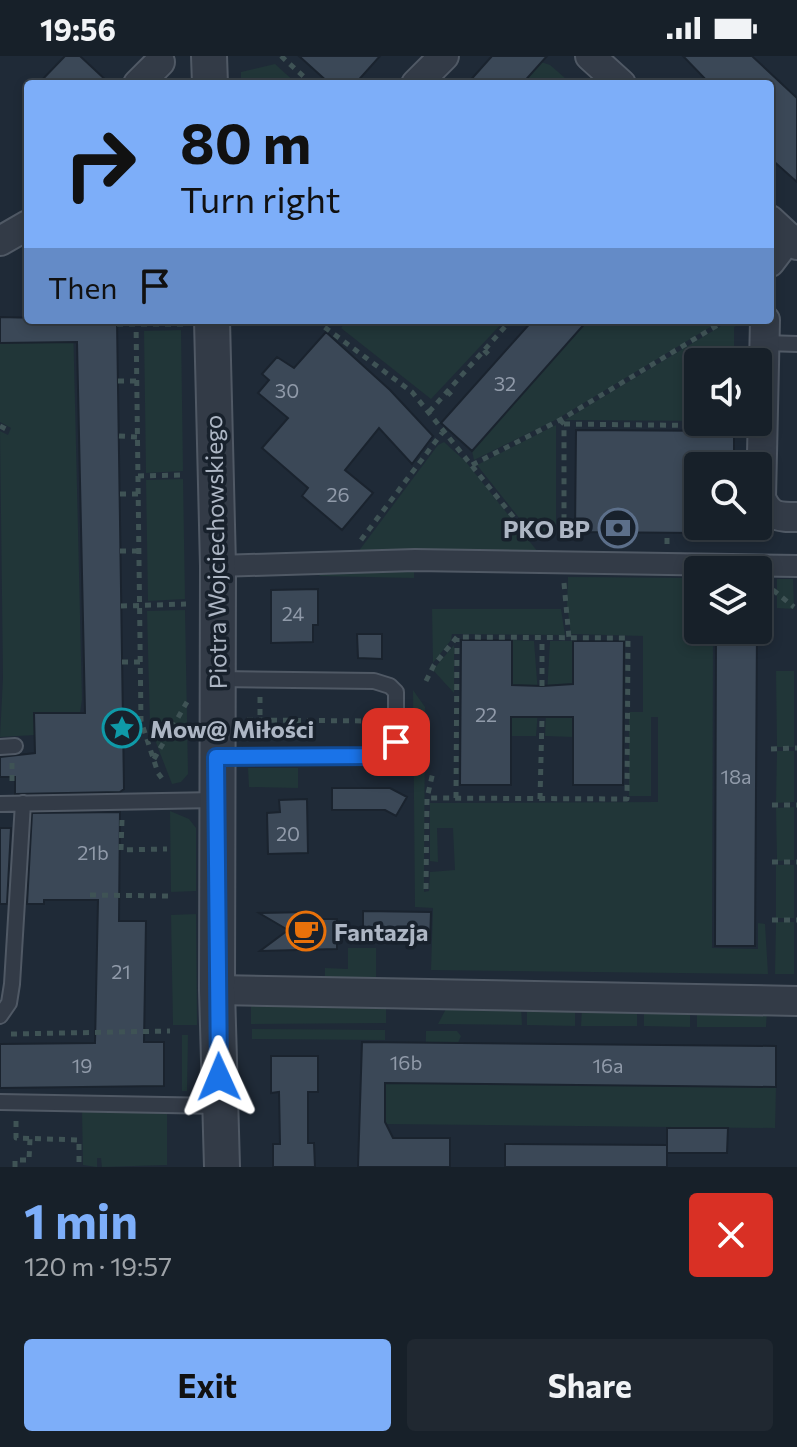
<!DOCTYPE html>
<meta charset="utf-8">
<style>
:root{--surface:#172029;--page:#202831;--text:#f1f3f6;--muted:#9ea3a8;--line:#363e46;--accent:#7daef9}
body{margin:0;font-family:Commissioner,sans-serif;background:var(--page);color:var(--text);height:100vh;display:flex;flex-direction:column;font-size:30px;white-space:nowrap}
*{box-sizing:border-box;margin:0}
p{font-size:26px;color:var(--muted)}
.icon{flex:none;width:44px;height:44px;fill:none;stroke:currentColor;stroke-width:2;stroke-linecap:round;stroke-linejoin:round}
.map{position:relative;height:1111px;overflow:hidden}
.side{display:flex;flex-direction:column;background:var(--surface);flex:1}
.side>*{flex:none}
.guide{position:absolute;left:24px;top:24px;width:750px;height:244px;border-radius:8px;box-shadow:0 4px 12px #0003,0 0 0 2px var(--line);background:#7daef9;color:#111;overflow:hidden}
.controls{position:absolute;left:684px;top:292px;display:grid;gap:16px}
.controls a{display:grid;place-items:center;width:88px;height:88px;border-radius:8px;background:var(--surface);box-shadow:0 4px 12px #0003,0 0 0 2px var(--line);font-size:40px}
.pin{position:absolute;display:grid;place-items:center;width:68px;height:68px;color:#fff;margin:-34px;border-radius:16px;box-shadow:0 4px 12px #0006}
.me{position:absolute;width:88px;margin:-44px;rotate:359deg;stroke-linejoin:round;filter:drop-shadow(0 0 6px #0008)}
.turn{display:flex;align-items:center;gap:28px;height:168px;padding:0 24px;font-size:36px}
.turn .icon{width:104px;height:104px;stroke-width:2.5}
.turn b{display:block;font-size:56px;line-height:68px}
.then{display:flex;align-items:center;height:76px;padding:0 24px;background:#0003;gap:16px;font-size:30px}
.round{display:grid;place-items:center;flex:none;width:84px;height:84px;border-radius:8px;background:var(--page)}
.overview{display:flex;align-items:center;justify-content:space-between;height:136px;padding:0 24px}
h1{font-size:48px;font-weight:700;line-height:60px;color:var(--accent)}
.primary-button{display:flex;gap:16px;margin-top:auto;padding:16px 24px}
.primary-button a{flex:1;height:92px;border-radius:8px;background:var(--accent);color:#111;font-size:32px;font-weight:700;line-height:92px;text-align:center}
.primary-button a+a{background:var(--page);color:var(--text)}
.status{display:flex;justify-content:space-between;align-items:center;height:56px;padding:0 40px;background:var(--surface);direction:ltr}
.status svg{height:22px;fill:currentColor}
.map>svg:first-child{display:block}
.green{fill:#213638}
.building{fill:#3b4857;stroke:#1a232e;stroke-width:2}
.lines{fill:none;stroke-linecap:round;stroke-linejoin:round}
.service-casing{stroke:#505965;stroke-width:18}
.pedestrian-casing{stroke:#505965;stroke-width:24}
.minor-casing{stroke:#505965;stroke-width:32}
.tertiary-casing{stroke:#505965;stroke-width:38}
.path{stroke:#3f5355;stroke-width:5;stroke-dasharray:6 6;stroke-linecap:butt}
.service{stroke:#333b47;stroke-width:14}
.pedestrian{stroke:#333b47;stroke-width:20}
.minor{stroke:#333b47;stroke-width:28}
.tertiary{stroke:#333b47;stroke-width:34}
.route-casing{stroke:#114b97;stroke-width:20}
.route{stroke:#1a73e8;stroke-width:14}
.labels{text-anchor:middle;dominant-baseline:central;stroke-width:7;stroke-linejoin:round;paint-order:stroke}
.number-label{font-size:20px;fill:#909aa9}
.poi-label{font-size:24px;font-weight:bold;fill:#adb6c4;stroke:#18212c;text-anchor:start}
.street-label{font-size:24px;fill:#adb6c4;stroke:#18212c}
</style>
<div class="status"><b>19:56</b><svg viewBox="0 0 49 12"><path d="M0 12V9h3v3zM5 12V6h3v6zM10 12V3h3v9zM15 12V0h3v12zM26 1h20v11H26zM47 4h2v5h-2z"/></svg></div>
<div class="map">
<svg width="797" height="1111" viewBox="0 0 797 1111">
<rect width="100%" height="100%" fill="#1f2a37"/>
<path class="green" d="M 541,6 L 550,9 L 572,28 L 522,28 Z
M 275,8 L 297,28 L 241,28 L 241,16 Z
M 73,264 L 82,643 L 80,657 L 35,657 L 35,679 L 0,681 L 3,622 L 0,375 L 8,379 L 11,372 L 0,366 L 0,287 L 43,286 Z
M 347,264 L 505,264 L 431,343 L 341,272 Z
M 588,264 L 722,264 L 557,363 L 474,404 L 472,395 Z
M 731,264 L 750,264 L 734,271 L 734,306 L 698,306 L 698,365 L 565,364 Z
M 181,274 L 183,415 L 146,417 L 144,275 Z
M 556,369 L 556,478 L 531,477 L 477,409 Z
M 444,386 L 466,406 L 538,496 L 358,496 L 438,389 Z
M 183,423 L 185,543 L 148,545 L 146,424 Z
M 432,512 L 432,515 L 414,515 L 414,522 L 319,520 L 323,516 Z
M 568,521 L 698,522 L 698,574 L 713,574 L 712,892 L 758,893 L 758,867 L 765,868 L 768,918 L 431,914 L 433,852 L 415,851 L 413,634 L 425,651 L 424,836 L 429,835 L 430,816 L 455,814 L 453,772 L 437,772 L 438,806 L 430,805 L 430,747 L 658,746 L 658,661 L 651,661 L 651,740 L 629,740 L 629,656 L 643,656 L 643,580 L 571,578 L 567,549 Z
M 758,522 L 770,523 L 770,568 L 760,570 Z
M 777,523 L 793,523 L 794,553 L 777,552 Z
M 432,553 L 561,553 L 565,579 L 452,578 L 451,584 L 433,607 Z
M 185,554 L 188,718 L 181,726 L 172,728 L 150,671 L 147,555 Z
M 512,584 L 534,585 L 538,638 L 511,638 Z
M 550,585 L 573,585 L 573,639 L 547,638 Z
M 454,589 L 454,637 L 433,614 Z
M 776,615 L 794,615 L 794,691 L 777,691 Z
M 511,654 L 538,654 L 536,680 L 511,680 Z
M 546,654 L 573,654 L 573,681 L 545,680 Z
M 777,695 L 794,695 L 794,746 L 776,747 Z
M 248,712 L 298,712 L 298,732 L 249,731 Z
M 794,751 L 794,804 L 777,805 L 776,752 Z
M 170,755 L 189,763 L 196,772 L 196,835 L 171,836 Z
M 776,809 L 794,809 L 794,862 L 776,862 Z
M 196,858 L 197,969 L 173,969 L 171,859 Z
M 776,866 L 794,866 L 794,918 L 775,918 Z
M 348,892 L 376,892 L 376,926 L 325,926 L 325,912 L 348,913 Z
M 251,948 L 386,950 L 386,967 L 251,968 Z
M 521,950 L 522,969 L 438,968 L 447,951 Z
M 527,950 L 575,951 L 575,970 L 527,969 Z
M 582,951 L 637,951 L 637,970 L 581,970 Z
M 644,952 L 690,953 L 690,971 L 644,970 Z
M 697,953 L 767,953 L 766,971 L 697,971 Z
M 252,973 L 385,974 L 385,984 L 252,983 Z
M 426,975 L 457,975 L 461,980 L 440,1028 L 776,1031 L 775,1072 L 385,1068 L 386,1027 L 425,1027 Z
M 182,979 L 188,979 L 187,1035 L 182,1035 Z
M 82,1055 L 167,1055 L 167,1109 L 102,1111 L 101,1102 L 97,1102 L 97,1111 L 83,1109 Z"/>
<path class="building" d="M 65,0 L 80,0 L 110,28 L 38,28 Z
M 299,0 L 380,0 L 355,28 L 330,28 Z
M 492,0 L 547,0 L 522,28 L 467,28 Z
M 683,0 L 752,0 L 797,42 L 797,126 L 770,102 L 770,28 L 710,28 Z
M 0,261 L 117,264 L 124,733 L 120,736 L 15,738 L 15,721 L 0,721 L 0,701 L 35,697 L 34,657 L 85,657 L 77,286 L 0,287 Z
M 533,264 L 588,264 L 472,395 L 441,367 Z
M 326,276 L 390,334 L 433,380 L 412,408 L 379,372 L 345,414 L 373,437 L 342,474 L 302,440 L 308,432 L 262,392 L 288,362 L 258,337 L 269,324 L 262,318 L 277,301 L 294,312 Z
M 576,374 L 734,375 L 734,410 L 698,410 L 698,477 L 575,476 Z
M 318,533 L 318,569 L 313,569 L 313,586 L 271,587 L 271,534 Z
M 716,574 L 757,574 L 755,890 L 715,890 Z
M 357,578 L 382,578 L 382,603 L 358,602 Z
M 461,584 L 512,584 L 512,629 L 542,630 L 573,628 L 573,585 L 624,585 L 623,729 L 573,729 L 573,661 L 511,661 L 511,729 L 460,729 Z
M 332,732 L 390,732 L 407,741 L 396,760 L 385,754 L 332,754 Z
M 307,743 L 308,797 L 268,798 L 267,757 L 280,756 L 279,744 Z
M 120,756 L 119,865 L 146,865 L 144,986 L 164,986 L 164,1030 L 0,1032 L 0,988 L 95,987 L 98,844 L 44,844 L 44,848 L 27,848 L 32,757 Z
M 0,772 L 11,772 L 7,848 L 0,848 Z
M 363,855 L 431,856 L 430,887 L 363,883 Z
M 310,856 L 310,863 L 337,863 L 337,893 L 260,895 L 288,874 L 259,857 Z
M 362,986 L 776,990 L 776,1031 L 385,1027 L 385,1066 L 393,1082 L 450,1082 L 450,1111 L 358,1111 Z
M 271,1000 L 318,1000 L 318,1036 L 308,1036 L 308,1087 L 314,1087 L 315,1111 L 273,1111 L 273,1088 L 280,1088 L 279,1036 L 271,1037 Z
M 667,1072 L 728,1072 L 727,1097 L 667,1097 Z
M 505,1088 L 667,1089 L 667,1111 L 505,1111 Z"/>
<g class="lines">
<g class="service-casing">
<path id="service" d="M 765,287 L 797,288
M 0,691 L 15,690
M 216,701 L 374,700 L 391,694 L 396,686 L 396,636 L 390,630 L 374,625 L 219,623
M 0,748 L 216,744
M 0,960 L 9,947 L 12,928 L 23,747
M 0,1046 L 219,1050"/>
</g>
<g class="pedestrian-casing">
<path id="pedestrian" d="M 218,510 L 415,504 L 797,510"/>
</g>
<g class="minor-casing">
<path id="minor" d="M 590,0 L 621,28
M 138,28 L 160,6
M 416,28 L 444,0
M 770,164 L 797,189
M 0,185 L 28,169
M 770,206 L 789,181
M 765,264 L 761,442 C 769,461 778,461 797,461
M 217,934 L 797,945"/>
</g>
<g class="tertiary-casing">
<path id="tertiary" d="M 209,0 L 210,28
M 212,264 L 218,510 L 217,934 L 222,1111"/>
</g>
<path class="path" d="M 281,0 L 312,28
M 136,264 L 141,665 L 158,717 L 164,725
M 315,264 L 412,336 L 532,484
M 117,268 L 183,268
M 484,294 L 491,301
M 118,325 L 137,325
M 447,335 L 454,342
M 429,356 L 511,264
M 560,364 L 564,368 L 564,485
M 564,368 L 735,370
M 0,370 L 10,375
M 119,380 L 138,381
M 472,409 L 560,364 L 726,264
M 138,420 L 184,419
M 120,438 L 138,438
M 733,483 L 756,482
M 361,484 L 442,377
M 667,488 L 667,477
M 120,495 L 139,495
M 564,527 L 569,582
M 773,534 L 794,551
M 121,550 L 186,548
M 122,606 L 141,606
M 426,625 L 434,609 L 457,581 L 628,582 L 627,743 L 427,742
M 542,630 L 542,582
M 260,641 L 260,683
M 247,664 L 374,665
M 771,693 L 797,692
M 154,703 L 187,646
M 12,707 L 12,729
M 456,742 L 457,582
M 540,743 L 542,662
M 772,749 L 797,749
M 122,764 L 121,794 L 167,793
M 772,806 L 797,806
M 426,833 L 427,742 L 433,716
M 90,839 L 168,840
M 772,864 L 797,864
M 11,978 L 170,975
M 16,1065 L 16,1082 L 79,1084 L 79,1111
M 15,1111 L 15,1104 L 29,1104 L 30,1083"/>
<use href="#service" class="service"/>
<use href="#pedestrian" class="pedestrian"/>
<use href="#minor" class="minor"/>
<use href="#tertiary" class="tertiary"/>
</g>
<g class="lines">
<g class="route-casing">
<path id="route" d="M 219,1021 L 216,701 L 374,700 L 391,694 L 396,686"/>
</g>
<use href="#route" class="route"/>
</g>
<defs>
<g id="bank-ring" transform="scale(2)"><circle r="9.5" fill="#18212c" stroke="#5c6f8a" stroke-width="1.5"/><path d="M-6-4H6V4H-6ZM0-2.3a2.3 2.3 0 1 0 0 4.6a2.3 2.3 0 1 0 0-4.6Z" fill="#5c6f8a"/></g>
<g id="sight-ring" transform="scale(2)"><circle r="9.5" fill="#18212c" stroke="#0f9aa8" stroke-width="1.5"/><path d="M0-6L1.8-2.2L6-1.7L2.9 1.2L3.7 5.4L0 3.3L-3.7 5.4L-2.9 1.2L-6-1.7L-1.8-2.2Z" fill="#0f9aa8"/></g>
<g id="cafe-ring" transform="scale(2)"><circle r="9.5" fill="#18212c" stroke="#e8710a" stroke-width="1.5"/><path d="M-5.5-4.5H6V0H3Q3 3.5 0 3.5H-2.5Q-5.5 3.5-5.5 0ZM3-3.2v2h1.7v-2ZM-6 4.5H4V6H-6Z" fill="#e8710a"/></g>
</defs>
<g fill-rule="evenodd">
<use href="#bank-ring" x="618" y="472"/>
<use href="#sight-ring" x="122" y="672"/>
<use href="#cafe-ring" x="306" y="875"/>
</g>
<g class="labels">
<g class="number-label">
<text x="505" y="327">32</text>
<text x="287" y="334">30</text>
<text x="338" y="438">26</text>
<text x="293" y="557">24</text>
<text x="486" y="658">22</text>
<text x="736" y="720">18a</text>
<text x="288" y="777">20</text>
<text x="93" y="796">21b</text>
<text x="121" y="915">21</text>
<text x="406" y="1006">16b</text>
<text x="82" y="1009">19</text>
<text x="608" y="1009">16a</text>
</g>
<g class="poi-label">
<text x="590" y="472" text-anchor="end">PKO BP</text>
<text x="150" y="672">Mow@ Miłości</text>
<text x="334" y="875">Fantazja</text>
</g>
<g class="street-label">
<text transform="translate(215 496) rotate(-91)">Piotra Wojciechowskiego</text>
</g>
</g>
</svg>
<div class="controls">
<a><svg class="icon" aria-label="sound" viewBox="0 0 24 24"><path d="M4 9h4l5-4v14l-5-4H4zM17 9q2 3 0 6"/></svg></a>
<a><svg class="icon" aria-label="search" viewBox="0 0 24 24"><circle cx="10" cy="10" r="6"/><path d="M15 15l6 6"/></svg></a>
<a><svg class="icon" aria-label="layers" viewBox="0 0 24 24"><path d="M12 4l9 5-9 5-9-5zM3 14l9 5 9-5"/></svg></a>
</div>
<div class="pin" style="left:396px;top:686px;background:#d93025"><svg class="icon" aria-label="arrive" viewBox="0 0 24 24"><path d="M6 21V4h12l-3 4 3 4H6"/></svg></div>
<svg class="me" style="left:219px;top:1021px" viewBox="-20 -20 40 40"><path d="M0-17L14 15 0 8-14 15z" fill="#1a73e8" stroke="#fff" stroke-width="4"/></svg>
<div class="guide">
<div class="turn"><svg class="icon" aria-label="right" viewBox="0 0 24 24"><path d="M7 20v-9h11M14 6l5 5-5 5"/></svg><div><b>80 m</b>Turn right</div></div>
<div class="then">Then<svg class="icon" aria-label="arrive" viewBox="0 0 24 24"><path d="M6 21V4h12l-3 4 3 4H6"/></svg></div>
</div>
</div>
<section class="side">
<div class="overview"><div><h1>1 min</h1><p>120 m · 19:57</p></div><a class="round" style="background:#d93025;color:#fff"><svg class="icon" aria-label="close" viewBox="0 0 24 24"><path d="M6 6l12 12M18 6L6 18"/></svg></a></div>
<div class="primary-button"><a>Exit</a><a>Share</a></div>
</section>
